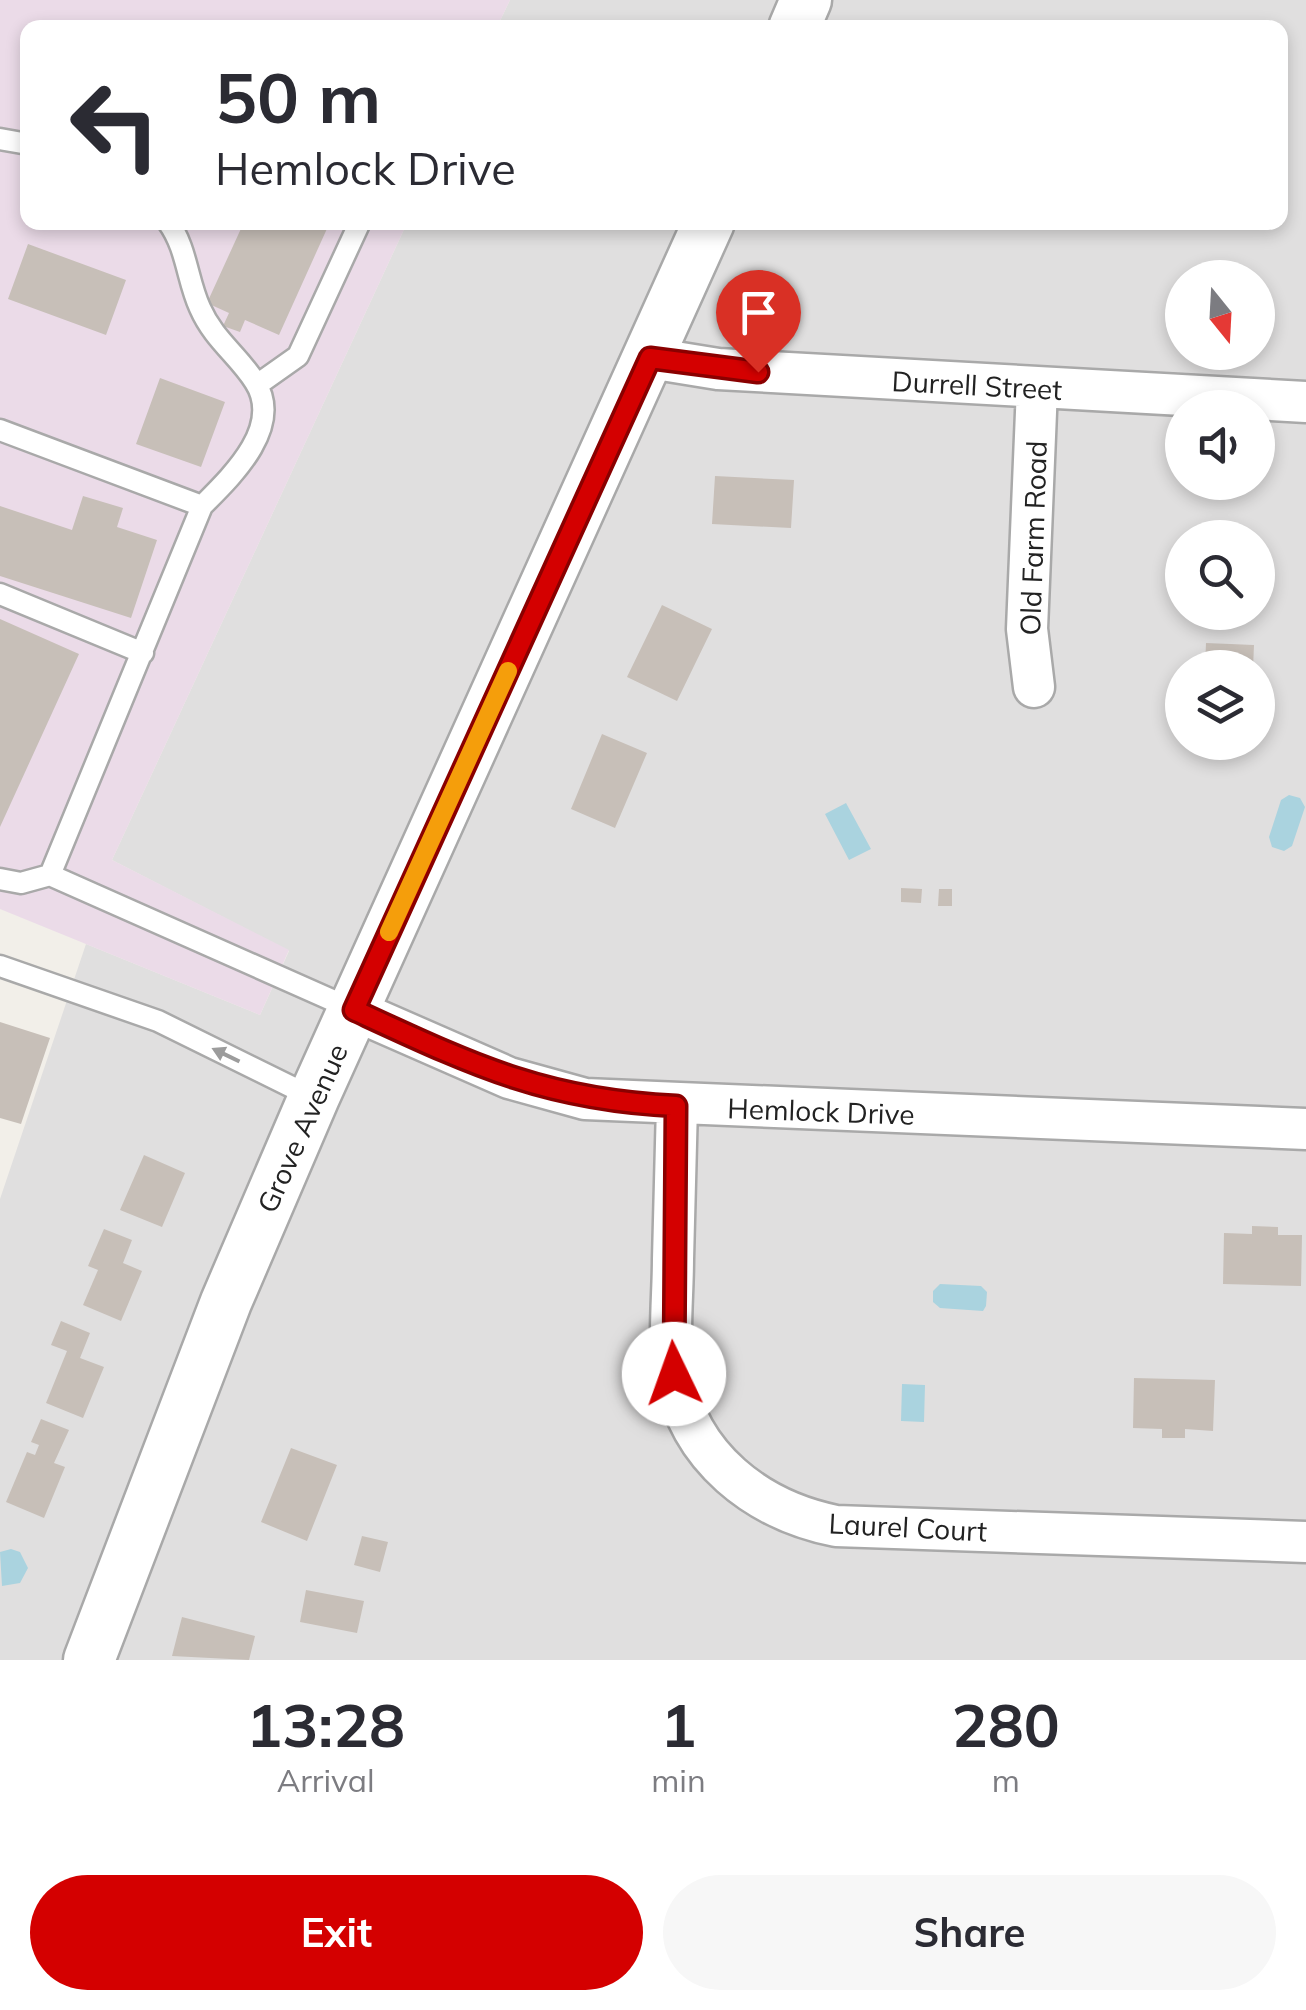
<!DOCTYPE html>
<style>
:root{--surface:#fff;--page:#f7f7f7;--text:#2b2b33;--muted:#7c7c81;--accent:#d40000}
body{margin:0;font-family:Mulish,sans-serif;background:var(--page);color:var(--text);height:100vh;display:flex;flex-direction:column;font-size:38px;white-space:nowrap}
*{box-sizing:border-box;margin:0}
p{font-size:32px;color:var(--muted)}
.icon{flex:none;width:55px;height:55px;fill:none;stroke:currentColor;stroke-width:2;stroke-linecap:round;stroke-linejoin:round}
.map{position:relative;height:1660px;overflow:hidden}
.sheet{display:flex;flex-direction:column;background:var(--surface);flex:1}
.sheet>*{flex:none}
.top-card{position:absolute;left:20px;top:20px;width:1268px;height:210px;border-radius:20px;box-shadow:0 5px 15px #0003;background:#fff;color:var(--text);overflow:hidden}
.needle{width:65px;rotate:162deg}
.fabs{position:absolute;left:1165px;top:260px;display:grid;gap:20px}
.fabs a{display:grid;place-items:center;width:110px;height:110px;border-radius:50%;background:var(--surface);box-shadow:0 5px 15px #0003;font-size:50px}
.pin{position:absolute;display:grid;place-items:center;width:85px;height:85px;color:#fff;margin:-102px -42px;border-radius:50% 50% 50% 0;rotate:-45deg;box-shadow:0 0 10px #0007}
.pin .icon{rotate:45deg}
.me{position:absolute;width:110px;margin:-55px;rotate:357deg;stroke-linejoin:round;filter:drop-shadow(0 0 8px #0008)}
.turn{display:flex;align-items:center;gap:35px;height:210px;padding:0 30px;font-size:45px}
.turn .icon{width:130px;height:130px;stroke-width:2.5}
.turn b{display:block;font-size:70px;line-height:85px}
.eta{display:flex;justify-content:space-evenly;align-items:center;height:170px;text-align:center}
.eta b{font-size:60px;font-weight:700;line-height:70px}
.action{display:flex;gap:20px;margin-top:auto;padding:20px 30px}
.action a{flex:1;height:115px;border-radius:60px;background:var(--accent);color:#fff;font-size:40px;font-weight:700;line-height:115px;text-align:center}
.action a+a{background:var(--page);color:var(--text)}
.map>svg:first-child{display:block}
.residential{fill:#e0dfdf;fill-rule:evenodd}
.industrial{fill:#ebdbe8}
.water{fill:#aad3df}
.building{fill:#c7bfb8}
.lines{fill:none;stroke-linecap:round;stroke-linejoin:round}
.service-casing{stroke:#a9a9a9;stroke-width:25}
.minor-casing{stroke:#a9a9a9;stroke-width:45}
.tertiary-casing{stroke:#a9a9a9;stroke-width:55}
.service{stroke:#fff;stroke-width:20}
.minor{stroke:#fff;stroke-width:40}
.tertiary{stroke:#fff;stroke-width:50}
.oneway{fill:#9c9c9c}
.route-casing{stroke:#8a0000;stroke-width:25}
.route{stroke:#d40000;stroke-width:18}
.slow{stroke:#f59e0b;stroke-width:18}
.labels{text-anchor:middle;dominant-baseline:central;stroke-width:9;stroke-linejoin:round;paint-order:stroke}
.street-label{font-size:28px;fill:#222;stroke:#fff}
</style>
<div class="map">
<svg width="1306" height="1660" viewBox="0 0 1306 1660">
<rect width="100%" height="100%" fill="#f2efe9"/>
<path class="residential" d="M 510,0 L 1306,0 L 1306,1660 L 0,1660 L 0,1199 L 86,944 L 260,1015 L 289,951 L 112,860 L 407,223 L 1280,222 L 1280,28 L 497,27 ZM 1182,278 L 1258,278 L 1258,352 L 1182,352 ZM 1182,408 L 1258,408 L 1258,482 L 1182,482 ZM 1182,538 L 1258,538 L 1258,612 L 1182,612 ZM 1182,668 L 1258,668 L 1258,742 L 1182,742 Z"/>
<path class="industrial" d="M 0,0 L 510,0 L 497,27 L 28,28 L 28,222 L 407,223 L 112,860 L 289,950 L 260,1015 L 0,909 Z"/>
<path class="water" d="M 1289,795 L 1300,798 L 1305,807 L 1292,846 L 1284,851 L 1272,847 L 1269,837 L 1281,800 Z
M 846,803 L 871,849 L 849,860 L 825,814 Z
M 940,1284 L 981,1286 L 987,1292 L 986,1306 L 983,1311 L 940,1308 L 933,1302 L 933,1291 Z
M 902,1384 L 925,1385 L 924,1422 L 901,1421 Z
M 11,1549 L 20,1552 L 28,1568 L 20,1583 L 2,1586 L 0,1552 Z"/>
<path class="building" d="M 244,222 L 330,222 L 279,335 L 245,320 L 240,332 L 223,326 L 229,313 L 207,303 Z
M 28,244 L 126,280 L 106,335 L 8,299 Z
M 160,378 L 225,402 L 201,467 L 136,444 Z
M 715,476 L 794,480 L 791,528 L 712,524 Z
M 83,496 L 123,508 L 117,527 L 157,540 L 131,618 L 0,576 L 0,506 L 72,530 Z
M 662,605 L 712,629 L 677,701 L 627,677 Z
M 0,619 L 79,654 L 0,827 Z
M 1206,643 L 1254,645 L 1253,668 L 1205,668 Z
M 602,734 L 647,753 L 615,828 L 571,809 Z
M 901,888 L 922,889 L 921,903 L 901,902 Z
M 939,889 L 952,889 L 952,906 L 938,906 Z
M 0,1022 L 50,1038 L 21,1124 L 0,1118 Z
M 144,1155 L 185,1173 L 162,1227 L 120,1210 Z
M 1252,1226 L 1278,1227 L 1278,1235 L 1302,1235 L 1301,1286 L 1223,1284 L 1224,1233 L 1252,1234 Z
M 104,1229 L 132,1240 L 123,1263 L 142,1271 L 121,1321 L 83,1305 L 98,1270 L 88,1266 Z
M 61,1321 L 90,1333 L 80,1358 L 104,1367 L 83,1418 L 46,1403 L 67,1351 L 51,1345 Z
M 1134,1378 L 1215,1380 L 1213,1431 L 1185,1429 L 1185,1438 L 1162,1438 L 1162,1429 L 1133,1428 Z
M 41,1419 L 69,1430 L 54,1463 L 65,1467 L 44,1518 L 6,1502 L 27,1452 L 35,1455 L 39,1445 L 31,1442 Z
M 291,1448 L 337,1465 L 307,1541 L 261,1522 Z
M 362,1536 L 388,1542 L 380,1572 L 354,1565 Z
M 306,1590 L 364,1601 L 357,1633 L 300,1622 Z
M 182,1617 L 255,1636 L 249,1660 L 172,1656 Z"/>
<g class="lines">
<g class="service-casing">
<path id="service" d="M 0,139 L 28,144
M 168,222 C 187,248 187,280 200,308 C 214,340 238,355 255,382 C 284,427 231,477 202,506
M 257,385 L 298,356 L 360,222
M 0,430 L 202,506 L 50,875 L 352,1009
M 0,594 L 143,653
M 0,879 L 21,883 L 50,875
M 0,966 L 158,1021 L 312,1097"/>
</g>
<g class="minor-casing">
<path id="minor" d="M 650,358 L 718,369 L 1306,402
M 1034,687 L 1027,629 L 1037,388
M 354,1010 L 509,1078 L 585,1099 L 1306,1129
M 677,1105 C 676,1157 674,1208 673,1259 C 673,1296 668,1336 674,1374 C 689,1458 757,1510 836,1526 L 1306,1542"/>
</g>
<g class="tertiary-casing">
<path id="tertiary" d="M 794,28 L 806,0
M 89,1660 L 226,1302 L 314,1097 L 709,222"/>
</g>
<use href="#service" class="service"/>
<use href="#minor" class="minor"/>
<use href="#tertiary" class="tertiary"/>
</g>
<defs><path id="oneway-solid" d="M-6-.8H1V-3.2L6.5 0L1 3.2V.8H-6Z" transform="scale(2.5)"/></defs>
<use class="oneway" href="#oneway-solid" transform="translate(226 1055) rotate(-154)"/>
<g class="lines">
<g class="route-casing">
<path id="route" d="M 674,1374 L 676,1106 C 544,1100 471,1064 354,1010 L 650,358 L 758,372"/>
</g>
<use href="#route" class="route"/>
<path class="slow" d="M 389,932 L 508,671"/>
</g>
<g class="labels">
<g class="street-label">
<text transform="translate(977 385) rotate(3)">Durrell Street</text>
<text transform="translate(1033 538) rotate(-88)">Old Farm Road</text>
<text transform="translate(821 1111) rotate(2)">Hemlock Drive</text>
<text transform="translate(302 1128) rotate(-66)">Grove Avenue</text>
<text transform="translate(908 1527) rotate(3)">Laurel Court</text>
</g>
</g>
</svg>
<div class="fabs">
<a><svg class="needle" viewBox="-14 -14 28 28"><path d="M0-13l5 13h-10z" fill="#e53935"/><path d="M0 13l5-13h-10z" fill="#7c7c81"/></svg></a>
<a><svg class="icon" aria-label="sound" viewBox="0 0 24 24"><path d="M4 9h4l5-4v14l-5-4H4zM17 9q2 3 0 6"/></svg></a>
<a><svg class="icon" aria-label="search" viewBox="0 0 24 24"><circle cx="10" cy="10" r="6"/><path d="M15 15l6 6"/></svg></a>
<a><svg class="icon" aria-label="layers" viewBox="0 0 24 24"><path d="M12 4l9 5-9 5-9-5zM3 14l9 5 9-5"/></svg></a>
</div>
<div class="pin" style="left:758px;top:372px;background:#d93025"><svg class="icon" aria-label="arrive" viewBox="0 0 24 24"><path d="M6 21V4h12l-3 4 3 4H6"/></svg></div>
<svg class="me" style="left:674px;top:1374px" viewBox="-20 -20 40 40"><circle r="19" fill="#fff"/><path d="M0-13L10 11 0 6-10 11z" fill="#d40000"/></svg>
<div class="top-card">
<div class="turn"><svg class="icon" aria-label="left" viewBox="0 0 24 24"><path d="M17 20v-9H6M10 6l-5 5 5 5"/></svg><div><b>50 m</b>Hemlock Drive</div></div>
</div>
</div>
<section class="sheet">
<div class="eta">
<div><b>13:28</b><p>Arrival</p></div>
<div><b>1</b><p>min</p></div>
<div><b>280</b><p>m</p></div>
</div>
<div class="action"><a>Exit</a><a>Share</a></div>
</section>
